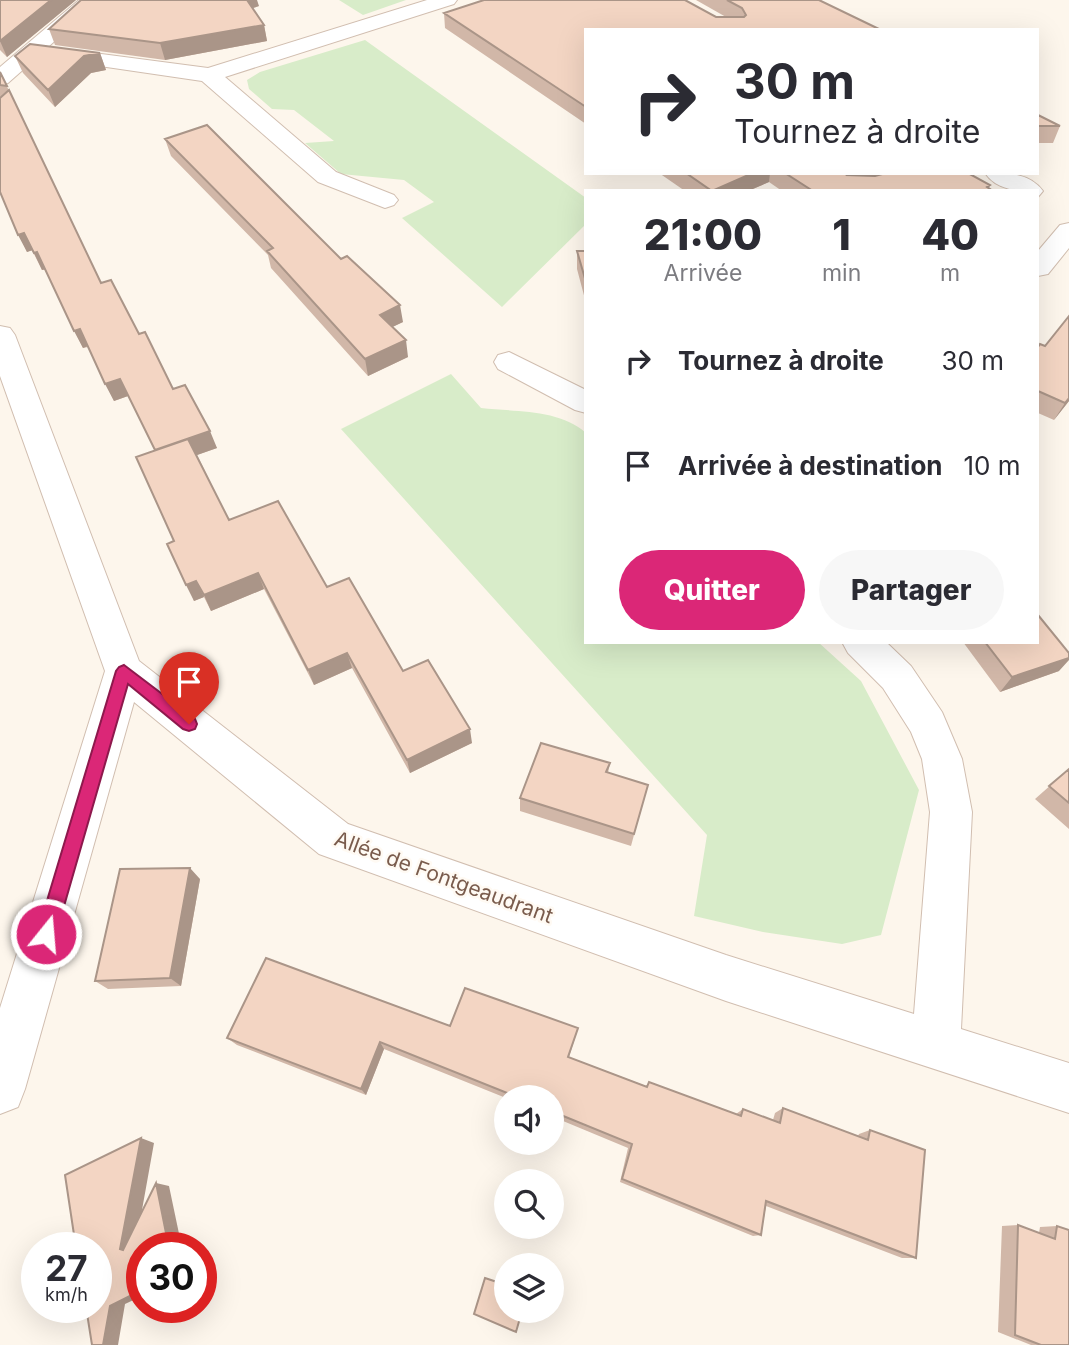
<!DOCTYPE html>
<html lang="fr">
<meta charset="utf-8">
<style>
:root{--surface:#fff;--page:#f7f7f7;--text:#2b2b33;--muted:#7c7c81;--accent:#db2777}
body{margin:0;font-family:Inter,sans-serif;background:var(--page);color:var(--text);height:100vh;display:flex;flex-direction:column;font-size:26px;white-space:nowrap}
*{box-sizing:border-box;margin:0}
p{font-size:23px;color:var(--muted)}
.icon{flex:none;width:38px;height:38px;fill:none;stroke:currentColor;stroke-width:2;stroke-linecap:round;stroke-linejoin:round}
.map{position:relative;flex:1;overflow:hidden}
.details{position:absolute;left:584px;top:189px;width:455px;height:455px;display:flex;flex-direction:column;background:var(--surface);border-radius:0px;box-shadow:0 7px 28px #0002}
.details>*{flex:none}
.banner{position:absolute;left:584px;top:28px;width:455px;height:147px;border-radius:0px;box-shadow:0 7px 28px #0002;background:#fff;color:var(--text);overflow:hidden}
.fabs{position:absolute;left:494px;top:1085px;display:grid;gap:14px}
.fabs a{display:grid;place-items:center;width:70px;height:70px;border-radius:50%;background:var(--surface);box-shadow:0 7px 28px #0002;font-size:35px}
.speed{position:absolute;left:21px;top:1232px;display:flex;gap:14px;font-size:35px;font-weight:700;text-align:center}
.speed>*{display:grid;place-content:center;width:91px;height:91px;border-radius:50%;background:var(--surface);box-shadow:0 7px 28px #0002;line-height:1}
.speed small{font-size:18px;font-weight:400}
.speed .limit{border:10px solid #d22;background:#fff;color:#111}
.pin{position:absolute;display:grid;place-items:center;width:60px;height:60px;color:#fff;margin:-72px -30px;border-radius:50% 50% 50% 0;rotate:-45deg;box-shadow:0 0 7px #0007}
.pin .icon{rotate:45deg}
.me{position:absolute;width:77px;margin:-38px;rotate:17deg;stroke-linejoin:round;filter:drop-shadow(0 0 5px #0008)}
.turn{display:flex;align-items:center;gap:24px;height:147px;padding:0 35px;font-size:32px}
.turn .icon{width:91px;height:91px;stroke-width:2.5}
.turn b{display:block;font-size:49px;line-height:60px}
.eta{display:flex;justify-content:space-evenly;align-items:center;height:119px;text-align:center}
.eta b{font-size:42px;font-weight:800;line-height:49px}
.cta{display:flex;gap:14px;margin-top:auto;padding:14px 35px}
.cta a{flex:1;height:80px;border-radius:42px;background:var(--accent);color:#fff;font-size:28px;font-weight:800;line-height:80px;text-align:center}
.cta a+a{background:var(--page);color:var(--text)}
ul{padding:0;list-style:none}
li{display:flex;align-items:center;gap:21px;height:105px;padding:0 35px}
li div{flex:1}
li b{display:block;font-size:26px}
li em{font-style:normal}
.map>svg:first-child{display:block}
.green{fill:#d8ecc9}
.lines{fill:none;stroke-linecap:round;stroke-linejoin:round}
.minor-casing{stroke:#d1beb0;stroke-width:2}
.minor{fill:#fff;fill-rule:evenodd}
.wall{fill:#d1b7a8}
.shaded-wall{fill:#aa9588}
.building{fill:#f3d5c3;stroke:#aa9588;stroke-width:2}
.route{fill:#db2777;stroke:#8e194d;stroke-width:2}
.labels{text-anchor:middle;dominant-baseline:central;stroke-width:5;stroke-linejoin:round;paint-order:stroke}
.street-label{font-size:21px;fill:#7a5c4d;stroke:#fffaf3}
</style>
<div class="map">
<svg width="1069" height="1345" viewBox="0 0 1069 1345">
<rect width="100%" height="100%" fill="#fdf6ec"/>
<path class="green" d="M 339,0 L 406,0 L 363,15 Z
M 365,40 L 586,198 L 586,224 L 502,307 L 402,218 L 434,202 L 404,180 L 341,174 L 305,143 L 334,141 L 294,110 L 272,109 L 249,89 L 247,80 L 260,72 Z
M 451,374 L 481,408 C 515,412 560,409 586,433 L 586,642 L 818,642 L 861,681 L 919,790 L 881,935 L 842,944 L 763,932 L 694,916 L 707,835 L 341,429 Z"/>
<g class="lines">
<g class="minor-casing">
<path id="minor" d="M 79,0 L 101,0 L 48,47 L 208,68 L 427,0 L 457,0 L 454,4 L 225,77 L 336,172 L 394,195 L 398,200 L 394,205 L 385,208 L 318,182 L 202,81 L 52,59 L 44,58 L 42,53 L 8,83 L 0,85 L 0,67 Z
M 985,173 C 1005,173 1029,172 1043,191 L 1038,197 L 1038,191 C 1019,191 997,191 985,173 Z
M 1069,223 L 1069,248 L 1048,274 L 1038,276 L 1038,251 L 1060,225 Z
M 0,326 L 10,328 L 15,335 L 139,661 L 348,824 L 726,955 L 914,1014 L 930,812 L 922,759 L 911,732 L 883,688 L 848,653 L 842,642 L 886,642 L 911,666 L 942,712 L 962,759 L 972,812 L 961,1029 L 1069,1063 L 1069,1113 L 726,1001 L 319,854 L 134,702 L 25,1089 L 18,1107 L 0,1114 L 0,1008 L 105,671 L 0,376 Z
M 509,352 L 586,390 L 586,413 L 575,410 L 498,369 L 494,362 L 498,355 Z"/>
</g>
<use href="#minor" class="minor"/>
</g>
<path class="wall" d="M 0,0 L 76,0 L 7,57 L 0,50 Z
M 696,0 L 819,0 L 881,30 L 586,30 L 586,124 L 445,28 L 444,13 L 726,17 Z
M 259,6 L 253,8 L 264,25 L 267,41 L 165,60 L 55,45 L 49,29 Z
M 100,53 L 106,70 L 91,73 L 55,107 L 23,73 L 15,56 Z
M 0,72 L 101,283 L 139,334 L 173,389 L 217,448 L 197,455 L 229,520 L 327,587 L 403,671 L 472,743 L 410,773 L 352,668 L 314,685 L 264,589 L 211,611 L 204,597 L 194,601 L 174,541 L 155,451 L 128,396 L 114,401 L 88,347 L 83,348 L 45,270 L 42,270 L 32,250 L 27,252 L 0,192 Z
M 1038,115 L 1060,126 L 1053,143 L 1038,143 Z
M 165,139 L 403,322 L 392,327 L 408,357 L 368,376 L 271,268 L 268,255 L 171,156 Z
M 659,173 L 867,173 L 862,176 L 990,185 L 989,188 L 993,191 L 782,191 L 769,182 L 748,191 L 685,191 Z
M 577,251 L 586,251 L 586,303 L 577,269 Z
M 1069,316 L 1069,401 L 1054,420 L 1038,413 L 1038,347 L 1045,346 Z
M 963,642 L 1038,642 L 1059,671 L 1000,692 Z
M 610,763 L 608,773 L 644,798 L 631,846 L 520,811 L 520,798 Z
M 1069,769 L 1069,829 L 1035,799 Z
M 200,879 L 181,986 L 108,989 L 95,981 Z
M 450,1026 L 576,1035 L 569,1057 L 646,1086 L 649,1082 L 736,1114 L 743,1109 L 773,1120 L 775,1113 L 783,1108 L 858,1136 L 859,1134 L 870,1130 L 916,1258 L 902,1258 L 766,1206 L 761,1235 L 753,1236 L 620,1182 L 628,1148 L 551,1116 L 551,1097 L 506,1098 L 384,1049 L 366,1095 L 237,1045 L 227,1038 Z
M 1018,1225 L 1039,1233 L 1040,1227 L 1057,1226 L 1069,1345 L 1031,1345 L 998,1332 L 1002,1226 Z"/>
<path class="shaded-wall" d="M 51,0 L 76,0 L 7,57 L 0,41 Z
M 245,0 L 257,0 L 259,6 L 247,10 Z
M 264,25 L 267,41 L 165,60 L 160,43 Z
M 100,53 L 106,70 L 91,73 L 55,107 L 48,90 L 84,56 Z
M 753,173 L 770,173 L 769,182 L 748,191 L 712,191 Z
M 848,173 L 867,173 L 847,184 Z
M 24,233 L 33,250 L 27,252 L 18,235 Z
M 37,252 L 45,269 L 42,270 L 34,253 Z
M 400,305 L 403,322 L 382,332 L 380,315 Z
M 80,329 L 88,346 L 83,348 L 74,331 Z
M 406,340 L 408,357 L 368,376 L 365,359 Z
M 120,379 L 128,396 L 114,401 L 105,384 Z
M 1069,398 L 1069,401 L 1054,420 L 1065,403 Z
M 210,431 L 217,448 L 163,467 L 155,450 Z
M 258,573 L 264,589 L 211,611 L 204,595 Z
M 196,581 L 204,597 L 194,601 L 186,585 Z
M 347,653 L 352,668 L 314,685 L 308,670 Z
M 1069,658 L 1069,660 L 1059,671 L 1000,692 L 1012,677 Z
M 470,729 L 472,743 L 410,773 L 407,760 Z
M 190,868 L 200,879 L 181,986 L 170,978 Z
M 380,1042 L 384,1049 L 366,1095 L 361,1089 Z
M 141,1138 L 154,1143 L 135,1249 L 123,1250 L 120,1249 Z
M 156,1183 L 169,1186 L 182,1248 L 169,1248 Z
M 142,1290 L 142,1296 L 125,1304 L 118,1345 L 103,1345 L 110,1306 Z"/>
<path class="building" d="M 0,0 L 51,0 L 0,41 Z
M 81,0 L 247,0 L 264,25 L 160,43 L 49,29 Z
M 484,0 L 685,0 L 716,17 L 744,17 L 746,15 L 742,8 L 727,0 L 819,0 L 881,30 L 586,30 L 586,107 L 444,13 Z
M 30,44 L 100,53 L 84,56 L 48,90 L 15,56 Z
M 0,72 L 7,86 L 0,85 Z
M 9,90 L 101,283 L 111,280 L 139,334 L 145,332 L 173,389 L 185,385 L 210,431 L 155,450 L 120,379 L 105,384 L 80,329 L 74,331 L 37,252 L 34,253 L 24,233 L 18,235 L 0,192 L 0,98 Z
M 1038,115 L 1060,126 L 1038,126 Z
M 207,125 L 341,259 L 347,256 L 400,305 L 380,315 L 406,340 L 365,359 L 267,251 L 273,248 L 165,139 Z
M 686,173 L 753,173 L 712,191 Z
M 785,173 L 848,173 L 847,175 L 875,176 L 886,173 L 968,173 L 990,185 L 987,187 L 993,191 L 813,191 Z
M 577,251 L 586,251 L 586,282 Z
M 1069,316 L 1069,398 L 1065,403 L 1038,391 L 1038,347 L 1040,344 L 1045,346 Z
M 188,439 L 229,520 L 278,501 L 327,587 L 349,578 L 403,671 L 428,660 L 470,729 L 407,760 L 347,653 L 308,670 L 258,573 L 204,595 L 196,581 L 186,585 L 167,544 L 174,541 L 136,457 Z
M 1038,615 L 1069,653 L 1069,658 L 1012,677 L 985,642 L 1038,642 Z
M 541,743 L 610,763 L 606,772 L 648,785 L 634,834 L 520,798 Z
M 1069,769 L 1069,803 L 1049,786 Z
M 190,868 L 170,978 L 95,981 L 120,869 Z
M 266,958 L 450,1026 L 465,988 L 578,1028 L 568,1057 L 647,1087 L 649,1082 L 741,1116 L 743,1109 L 780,1123 L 783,1108 L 868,1140 L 870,1130 L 925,1150 L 916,1258 L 766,1201 L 761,1235 L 622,1179 L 632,1144 L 551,1111 L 551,1097 L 517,1097 L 380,1042 L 361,1089 L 227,1038 Z
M 141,1138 L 120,1249 L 123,1250 L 156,1183 L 169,1248 L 142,1248 L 142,1290 L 110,1306 L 103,1345 L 92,1345 L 86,1307 L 96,1307 L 96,1248 L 76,1248 L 65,1175 Z
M 1018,1225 L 1055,1239 L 1057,1226 L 1069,1230 L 1069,1345 L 1041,1345 L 1015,1335 Z
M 485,1278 L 506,1285 L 506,1311 L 522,1311 L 516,1332 L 474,1314 Z"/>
<path class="route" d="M 124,665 L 195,719 L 197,724 L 195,729 L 189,731 L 183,729 L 128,684 L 56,934 L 53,941 L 46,944 L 40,941 L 37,934 L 116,671 L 119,667 Z"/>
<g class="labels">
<g class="street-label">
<text transform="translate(444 877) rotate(20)">Allée de Fontgeaudrant</text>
</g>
</g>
</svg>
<div class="fabs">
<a><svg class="icon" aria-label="sound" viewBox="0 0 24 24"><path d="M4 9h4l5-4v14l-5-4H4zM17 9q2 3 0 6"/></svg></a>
<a><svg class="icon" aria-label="search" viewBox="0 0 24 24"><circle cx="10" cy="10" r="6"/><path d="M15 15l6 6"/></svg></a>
<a><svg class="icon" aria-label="layers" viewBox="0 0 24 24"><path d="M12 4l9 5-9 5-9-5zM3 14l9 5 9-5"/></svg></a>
</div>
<div class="speed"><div>27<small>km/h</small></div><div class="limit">30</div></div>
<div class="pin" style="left:189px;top:724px;background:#d93025"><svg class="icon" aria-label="arrive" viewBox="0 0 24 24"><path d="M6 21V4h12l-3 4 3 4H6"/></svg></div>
<svg class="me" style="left:46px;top:934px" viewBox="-20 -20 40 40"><circle r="17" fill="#db2777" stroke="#fff" stroke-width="3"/><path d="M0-11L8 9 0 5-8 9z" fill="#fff"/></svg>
<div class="banner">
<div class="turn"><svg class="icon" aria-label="right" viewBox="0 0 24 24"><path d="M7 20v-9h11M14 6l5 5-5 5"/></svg><div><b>30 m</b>Tournez à droite</div></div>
</div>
<section class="details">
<div class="eta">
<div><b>21:00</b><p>Arrivée</p></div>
<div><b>1</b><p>min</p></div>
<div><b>40</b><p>m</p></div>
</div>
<ul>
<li><svg class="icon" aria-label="right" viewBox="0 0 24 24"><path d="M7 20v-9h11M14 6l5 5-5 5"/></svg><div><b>Tournez à droite</b></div><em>30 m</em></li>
<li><svg class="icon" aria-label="arrive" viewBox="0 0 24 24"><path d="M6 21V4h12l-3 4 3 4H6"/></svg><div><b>Arrivée à destination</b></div><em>10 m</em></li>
</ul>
<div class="cta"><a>Quitter</a><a>Partager</a></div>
</section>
</div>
